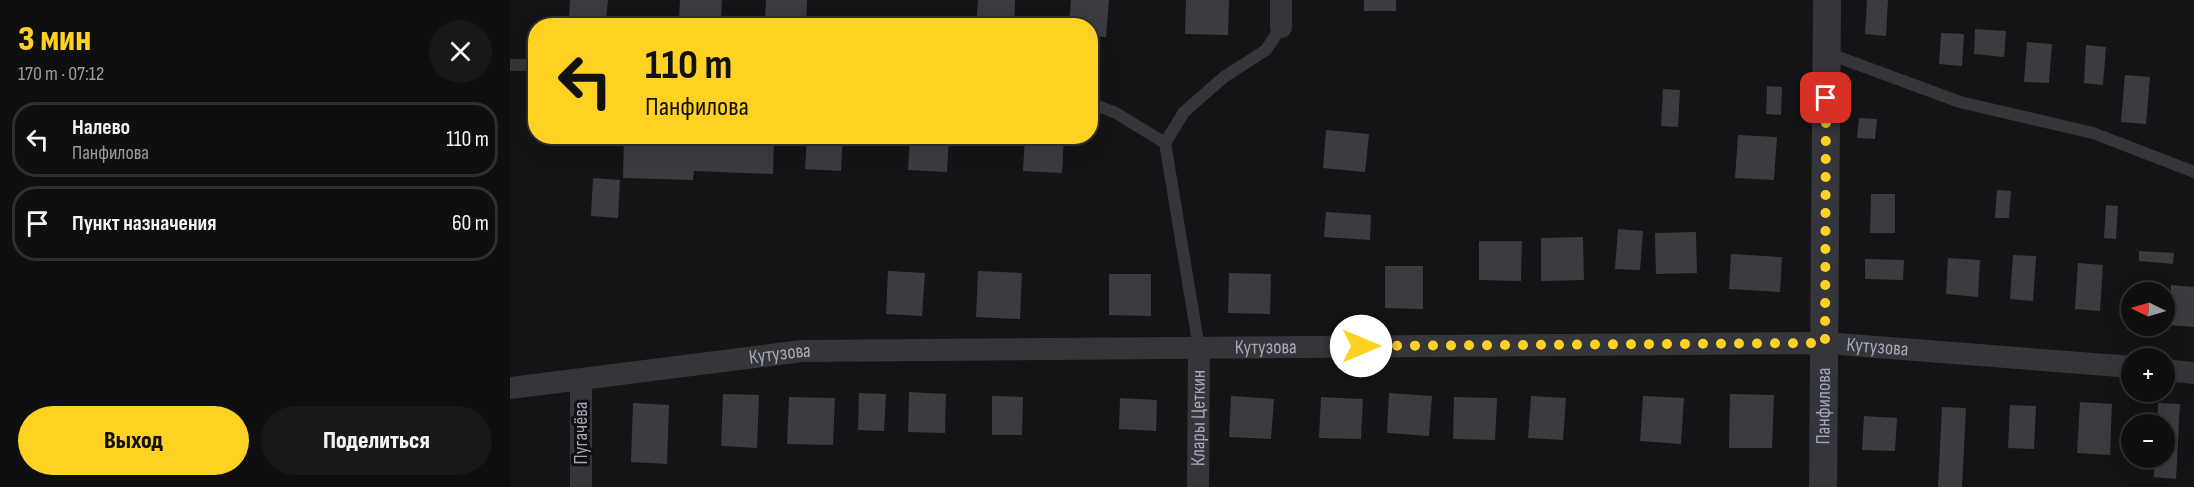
<!DOCTYPE html>
<html lang="ru">
<meta charset="utf-8">
<style>
:root{--surface:#0f0f10;--page:#181819;--text:#f1f3f6;--muted:#9b9c9f;--line:#2f2f30;--accent:#ffd123}
body{margin:0;font-family:"Sofia Sans Condensed",sans-serif;background:var(--page);color:var(--text);height:100vh;display:flex;flex-direction:column;font-size:22px;white-space:nowrap}
*{box-sizing:border-box;margin:0}
p{font-size:20px;color:var(--muted)}
.icon{flex:none;width:33px;height:33px;fill:none;stroke:currentColor;stroke-width:2;stroke-linecap:round;stroke-linejoin:round}
.map{position:relative;flex:1;overflow:hidden}
.details{display:flex;flex-direction:column;background:var(--surface);width:510px}
.details>*{flex:none}
.hud{position:absolute;left:18px;top:18px;width:570px;height:126px;border-radius:24px;box-shadow:0 6px 24px #0002,0 0 0 2px var(--line);background:#ffd123;color:#111;overflow:hidden}
.needle{width:39px;rotate:275deg}
.buttons{position:absolute;left:1611px;top:282px;display:grid;gap:12px}
.buttons a{display:grid;place-items:center;width:54px;height:54px;border-radius:50%;background:var(--surface);box-shadow:0 6px 24px #0002,0 0 0 2px var(--line);font-size:30px}
.pin{position:absolute;display:grid;place-items:center;width:51px;height:51px;color:#fff;margin:-26px;border-radius:12px;box-shadow:0 3px 9px #0006}
.me{position:absolute;width:66px;margin:-33px;rotate:90deg;stroke-linejoin:round;filter:drop-shadow(0 0 4px #0008)}
.turn{display:flex;align-items:center;gap:21px;height:126px;padding:0 18px;font-size:27px}
.turn .icon{width:78px;height:78px;stroke-width:2.5}
.turn b{display:block;font-size:42px;line-height:51px}
.round{display:grid;place-items:center;flex:none;width:63px;height:63px;border-radius:32px;background:var(--page)}
.head{display:flex;align-items:center;justify-content:space-between;height:102px;padding:0 18px}
h1{font-size:36px;font-weight:800;line-height:45px;color:var(--accent)}
.primary-button{display:flex;gap:12px;margin-top:auto;padding:12px 18px}
.primary-button a{flex:1;height:69px;border-radius:36px;background:var(--accent);color:#111;font-size:24px;font-weight:800;line-height:69px;text-align:center}
.primary-button a+a{background:var(--page);color:var(--text)}
ul{padding:0;list-style:none}
li{display:flex;align-items:center;gap:18px;height:75px;margin:0 12px 9px;padding:0 6px;border:3px solid var(--line);border-radius:24px}
li div{flex:1}
li b{display:block;font-size:22px}
li em{font-style:normal}
main{display:flex;flex:1;min-height:0}
.map>svg:first-child{display:block}
.building{fill:#3b3c41}
.lines{fill:none;stroke-linecap:round;stroke-linejoin:round}
.service{stroke:#35353c;stroke-width:12}
.minor{stroke:#35353c;stroke-width:22}
.tertiary{stroke:#35353c;stroke-width:28}
.route{stroke:#ffd123;stroke-width:10;stroke-dasharray:0 18}
.labels{text-anchor:middle;dominant-baseline:central;stroke-width:6;stroke-linejoin:round;paint-order:stroke}
.street-label{font-size:20px;fill:#a5a8b8;stroke:#0f0f11}
</style>
<main>
<section class="details">
<div class="head"><div><h1>3 мин</h1><p>170 m · 07:12</p></div><a class="round"><svg class="icon" aria-label="close" viewBox="0 0 24 24"><path d="M6 6l12 12M18 6L6 18"/></svg></a></div>
<ul>
<li><svg class="icon" aria-label="left" viewBox="0 0 24 24"><path d="M17 20v-9H6M10 6l-5 5 5 5"/></svg><div><b>Налево</b><p>Панфилова</p></div><em>110 m</em></li>
<li><svg class="icon" aria-label="arrive" viewBox="0 0 24 24"><path d="M6 21V4h12l-3 4 3 4H6"/></svg><div><b>Пункт назначения</b></div><em>60 m</em></li>
</ul>
<div class="primary-button"><a>Выход</a><a>Поделиться</a></div>
</section>
<div class="map">
<svg width="1684" height="487" viewBox="0 0 1684 487">
<rect width="100%" height="100%" fill="#141416"/>
<path class="building" d="M 60,0 L 98,0 L 96,18 L 59,16 Z
M 170,0 L 212,0 L 211,21 L 169,19 Z
M 256,0 L 297,0 L 296,22 L 255,20 Z
M 468,0 L 505,0 L 504,26 L 466,26 Z
M 561,0 L 599,0 L 596,37 L 580,36 L 580,26 L 559,26 Z
M 676,0 L 719,0 L 718,35 L 675,34 Z
M 854,0 L 886,0 L 886,11 L 854,11 Z
M 1357,0 L 1378,0 L 1376,36 L 1355,34 Z
M 1465,29 L 1496,31 L 1494,57 L 1464,54 Z
M 1431,33 L 1454,34 L 1452,66 L 1429,64 Z
M 1517,42 L 1542,44 L 1539,83 L 1514,82 Z
M 1576,45 L 1596,47 L 1593,85 L 1574,83 Z
M 1615,75 L 1640,77 L 1636,124 L 1611,122 Z
M 1257,86 L 1272,87 L 1271,115 L 1256,114 Z
M 1153,89 L 1170,90 L 1168,127 L 1151,126 Z
M 1349,118 L 1367,119 L 1365,139 L 1347,138 Z
M 816,130 L 859,134 L 855,172 L 813,168 Z
M 1228,135 L 1267,137 L 1264,180 L 1225,178 Z
M 114,136 L 264,136 L 263,174 L 184,171 L 183,180 L 113,178 Z
M 297,136 L 333,136 L 331,171 L 295,169 Z
M 400,136 L 439,136 L 437,172 L 398,170 Z
M 515,136 L 554,136 L 552,173 L 513,171 Z
M 83,178 L 110,180 L 108,218 L 81,216 Z
M 1487,190 L 1501,191 L 1499,218 L 1485,218 Z
M 1361,194 L 1385,194 L 1385,233 L 1360,233 Z
M 1596,205 L 1608,206 L 1606,239 L 1594,238 Z
M 816,212 L 861,215 L 860,240 L 814,237 Z
M 1108,229 L 1133,231 L 1130,270 L 1105,269 Z
M 1186,232 L 1187,273 L 1146,274 L 1145,233 Z
M 1073,237 L 1074,280 L 1031,281 L 1031,238 Z
M 969,241 L 1012,241 L 1011,281 L 969,280 Z
M 1629,251 L 1664,253 L 1663,264 L 1629,261 Z
M 1221,254 L 1272,257 L 1270,292 L 1219,289 Z
M 1503,255 L 1526,256 L 1523,301 L 1500,299 Z
M 1438,258 L 1470,260 L 1468,297 L 1436,294 Z
M 1355,259 L 1394,260 L 1393,280 L 1355,279 Z
M 1568,263 L 1593,265 L 1590,311 L 1565,309 Z
M 875,266 L 913,266 L 913,309 L 875,308 Z
M 378,271 L 415,273 L 412,316 L 376,314 Z
M 468,271 L 512,273 L 510,319 L 466,317 Z
M 719,273 L 761,274 L 760,314 L 718,313 Z
M 599,274 L 641,274 L 641,316 L 599,315 Z
M 1661,285 L 1684,287 L 1684,327 L 1659,325 Z
M 399,392 L 436,394 L 435,433 L 398,432 Z
M 349,393 L 376,394 L 374,431 L 348,430 Z
M 879,393 L 922,396 L 919,436 L 877,433 Z
M 213,394 L 249,395 L 247,448 L 211,446 Z
M 1220,394 L 1264,395 L 1262,448 L 1219,448 Z
M 482,396 L 513,397 L 512,435 L 482,435 Z
M 721,396 L 764,399 L 761,439 L 719,437 Z
M 1021,396 L 1056,398 L 1053,440 L 1018,438 Z
M 1133,396 L 1174,398 L 1171,444 L 1130,441 Z
M 279,397 L 325,398 L 323,445 L 277,444 Z
M 811,397 L 853,399 L 851,439 L 809,438 Z
M 944,397 L 987,398 L 985,440 L 943,439 Z
M 610,398 L 647,400 L 646,431 L 609,429 Z
M 1570,402 L 1602,404 L 1600,455 L 1567,453 Z
M 123,403 L 159,405 L 157,464 L 121,462 Z
M 1648,403 L 1670,404 L 1666,479 L 1644,477 L 1645,458 L 1654,458 L 1654,424 L 1647,424 Z
M 1500,405 L 1526,406 L 1524,449 L 1498,448 Z
M 1432,407 L 1456,408 L 1452,487 L 1428,487 Z
M 1354,416 L 1387,418 L 1385,451 L 1352,450 Z"/>
<g class="lines">
<path class="service" d="M 1317,53 L 1450,102 L 1583,133 L 1684,172
M 0,65 L 26,65
M 580,103 L 606,113 L 655,143 L 674,112 L 714,77 L 756,50 L 771,27
M 655,143 L 689,348"/>
<g class="minor">
<path d="M 771,0 L 771,27"/>
<path d="M 1654,370 L 1684,373"/>
<path id="s1" d="M 0,388 L 292,351 L 1315,343 L 1622,367"/>
<path d="M 71,487 L 71,380"/>
<path id="s2" d="M 688,487 L 689,348"/>
</g>
<path class="tertiary" id="s3" d="M 1313,487 L 1317,0"/>
</g>
<g class="lines">
<path class="route" d="M 851,346 L 1315,343 L 1316,98"/>
</g>
<g class="labels">
<g class="street-label">
<text stroke="none"><textPath href="#s1" startOffset="758">Кутузова</textPath></text>
<text stroke="none"><textPath href="#s1" startOffset="1370">Кутузова</textPath></text>
<text stroke="none"><textPath href="#s1" startOffset="272">Кутузова</textPath></text>
<text stroke="none"><textPath href="#s3" startOffset="81">Панфилова</textPath></text>
<text stroke="none"><textPath href="#s2" startOffset="69">Клары Цеткин</textPath></text>
<text transform="translate(71 433) rotate(-90)">Пугачёва</text>
</g>
</g>
</svg>
<div class="buttons">
<a><svg class="needle" viewBox="-14 -14 28 28"><path d="M0-13l5 13h-10z" fill="#e53935"/><path d="M0 13l5-13h-10z" fill="#9b9c9f"/></svg></a>
<a>+</a>
<a>−</a>
</div>
<div class="pin" style="left:1316px;top:98px;background:#d93025"><svg class="icon" aria-label="arrive" viewBox="0 0 24 24"><path d="M6 21V4h12l-3 4 3 4H6"/></svg></div>
<svg class="me" style="left:851px;top:346px" viewBox="-20 -20 40 40"><circle r="19" fill="#fff"/><path d="M0-13L10 11 0 6-10 11z" fill="#ffd123"/></svg>
<div class="hud">
<div class="turn"><svg class="icon" aria-label="left" viewBox="0 0 24 24"><path d="M17 20v-9H6M10 6l-5 5 5 5"/></svg><div><b>110 m</b>Панфилова</div></div>
</div>
</div>
</main>
